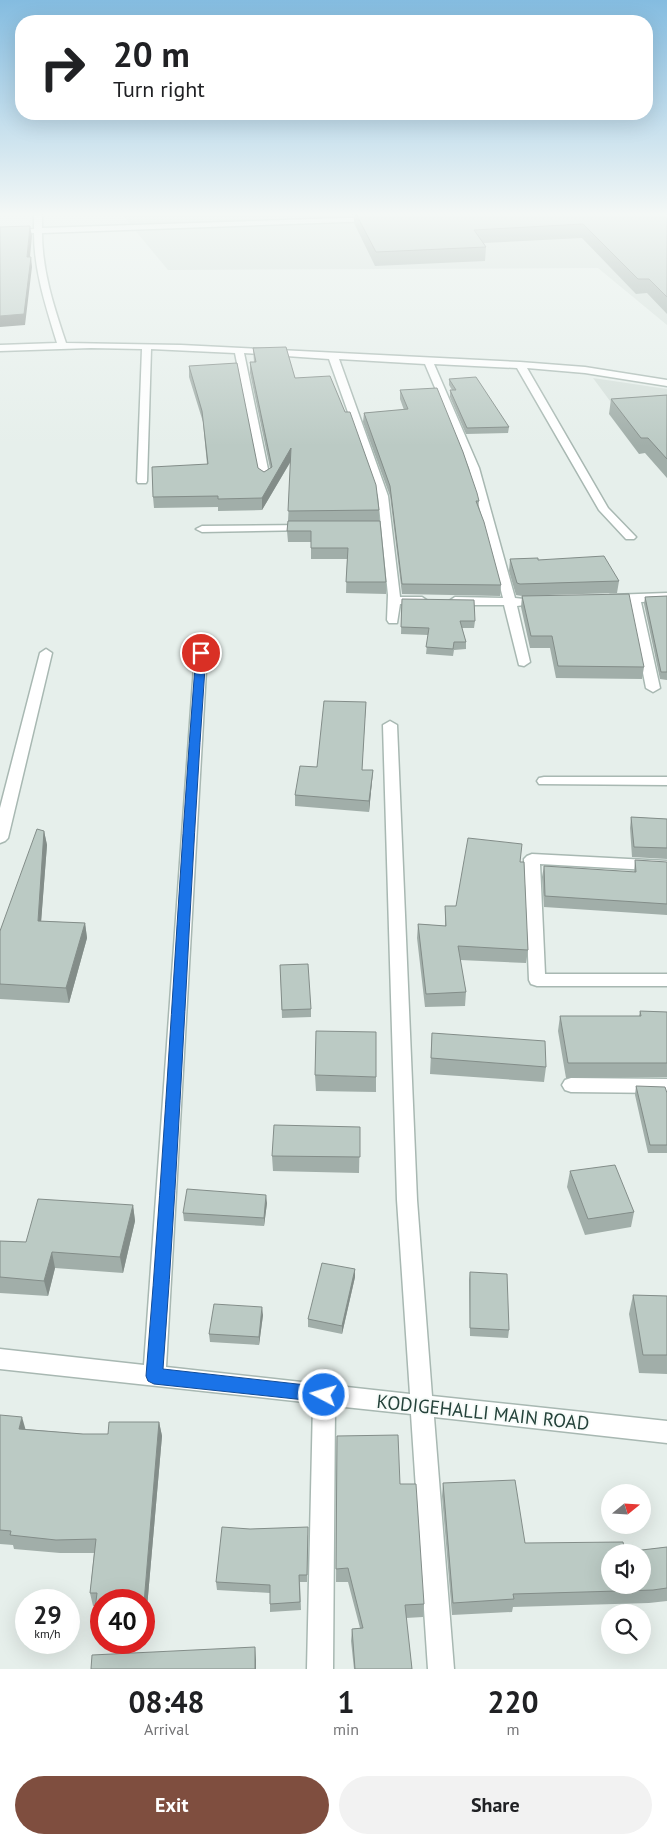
<!DOCTYPE html>
<style>
:root{--surface:#fff;--page:#f2f2f2;--text:#202124;--muted:#757577;--accent:#7f4e3f}
body{margin:0;font-family:"PT Sans",sans-serif;background:var(--page);color:var(--text);height:100vh;display:flex;flex-direction:column;font-size:19px;white-space:nowrap}
*{box-sizing:border-box;margin:0}
p{font-size:16px;color:var(--muted)}
.icon{flex:none;width:28px;height:28px;fill:none;stroke:currentColor;stroke-width:2;stroke-linecap:round;stroke-linejoin:round}
.map{position:relative;height:1669px;overflow:hidden}
.details{display:flex;flex-direction:column;background:var(--surface);flex:1}
.details>*{flex:none}
.banner{position:absolute;left:15px;top:15px;width:638px;height:105px;border-radius:20px;box-shadow:0 5px 20px #0002;background:#fff;color:var(--text);overflow:hidden}
.needle{width:32px;rotate:72deg}
.tools{position:absolute;left:601px;top:1484px;display:grid;gap:10px}
.tools a{display:grid;place-items:center;width:50px;height:50px;border-radius:50%;background:var(--surface);box-shadow:0 5px 20px #0002;font-size:25px}
.speed{position:absolute;left:15px;top:1589px;display:flex;gap:10px;font-size:25px;font-weight:700;text-align:center}
.speed>*{display:grid;place-content:center;width:65px;height:65px;border-radius:50%;background:var(--surface);box-shadow:0 5px 20px #0002;line-height:1}
.speed small{font-size:12px;font-weight:400}
.speed .limit{border:8px solid #d22;background:#fff;color:#111}
.pin{position:absolute;display:grid;place-items:center;width:42px;height:42px;color:#fff;margin:-21px;border:2px solid #fff;border-radius:50%;box-shadow:0 1px 5px #0007}
.me{position:absolute;width:55px;margin:-28px;rotate:276deg;stroke-linejoin:round;filter:drop-shadow(0 0 4px #0008)}
.turn{display:flex;align-items:center;gap:18px;height:105px;padding:0 15px;font-size:22px}
.turn .icon{width:65px;height:65px;stroke-width:2.5}
.turn b{display:block;font-size:35px;line-height:42px}
.eta{display:flex;justify-content:space-evenly;align-items:center;height:85px;text-align:center}
.eta b{font-size:30px;font-weight:600;line-height:35px}
.cta{display:flex;gap:10px;margin-top:auto;padding:10px 15px}
.cta a{flex:1;height:58px;border-radius:30px;background:var(--accent);color:#fff;font-size:20px;font-weight:600;line-height:58px;text-align:center}
.cta a+a{background:var(--page);color:var(--text)}
.map>svg:first-child{display:block}
.built{fill:#d4dfda}
.lines{fill:none;stroke-linecap:round;stroke-linejoin:round}
.minor-casing{stroke:#a8b8b2;stroke-width:3}
.minor{fill:#fff;fill-rule:evenodd}
.wall{fill:#a1aea9}
.shaded-wall{fill:#838d89}
.building{fill:#bbcac4;stroke:#838d89;fill-rule:evenodd}
.route{fill:#1a73e8;stroke:#114b97}
.labels{text-anchor:middle;dominant-baseline:central;stroke-width:4;stroke-linejoin:round;paint-order:stroke}
.near-street-label{font-size:19px;fill:#24423a;stroke:#f7fbf9}
</style>
<div class="map">
<svg width="667" height="1669" viewBox="0 0 667 1669">
<rect width="100%" height="100%" fill="#e6efeb"/>
<path class="built" d="M 120,212 L 667,212 L 667,325 L 598,268 L 168,270 Z
M 593,378 L 667,389 L 667,478 Z"/>
<g class="lines">
<g class="minor-casing">
<path id="minor" d="M 34,212 L 42,212 L 42,228 L 376,217 L 377,219 L 373,221 L 42,233 C 42,271 54,307 66,343 L 181,345 L 520,362 L 585,367 L 667,380 L 667,386 L 585,373 L 527,368 L 608,508 L 636,537 L 634,539 L 626,539 L 599,510 L 517,368 L 434,364 L 479,468 L 515,598 L 524,599 L 526,602 L 524,605 L 517,606 L 530,662 L 524,666 L 519,665 L 504,605 L 455,605 L 449,601 L 455,597 L 503,598 L 469,468 L 425,364 L 339,359 L 388,496 L 400,597 L 422,597 L 428,601 L 422,605 L 400,604 L 397,623 L 389,623 L 387,620 L 388,595 L 378,496 L 329,359 L 244,353 L 270,479 L 265,482 L 260,479 L 235,353 L 151,349 L 147,481 L 146,483 L 138,483 L 137,481 L 142,349 L 91,348 L 0,351 L 0,345 L 57,343 C 46,307 34,271 34,233 L 0,234 L 0,230 L 34,229 Z
M 308,525 L 314,528 L 312,530 L 202,532 L 196,529 L 202,526 Z
M 667,593 L 667,601 L 641,602 L 660,688 L 653,692 L 646,688 L 629,602 L 610,603 L 604,599 L 610,595 Z
M 46,649 L 52,653 L 8,838 L 5,841 L 0,843 L 0,808 L 40,653 Z
M 201,649 L 207,653 L 166,1367 L 410,1394 L 397,1200 L 383,725 L 390,721 L 397,725 L 417,1200 L 432,1396 L 667,1421 L 667,1443 L 434,1417 L 454,1669 L 428,1669 L 411,1414 L 335,1406 L 333,1669 L 307,1669 L 313,1403 L 0,1369 L 0,1349 L 144,1365 L 195,653 Z
M 544,777 L 667,777 L 667,785 L 539,784 L 537,781 L 539,778 Z
M 532,854 L 667,861 L 667,871 L 540,864 L 545,974 L 667,974 L 667,986 L 537,986 L 531,984 L 529,980 L 524,859 L 527,856 Z
M 571,1078 L 667,1079 L 667,1093 L 571,1092 L 565,1090 L 562,1085 L 565,1080 Z"/>
</g>
<use href="#minor" class="minor"/>
</g>
<path class="wall" d="M 348,212 L 667,212 L 667,314 L 647,293 L 636,294 L 582,238 L 484,243 L 486,247 L 485,261 L 375,266 L 354,223 L 354,215 L 350,215 Z
M 253,348 L 295,378 L 379,510 L 379,521 L 386,582 L 386,594 L 346,593 L 347,559 L 311,559 L 311,542 L 288,542 L 287,531 L 288,521 L 291,461 L 262,510 L 218,511 L 218,507 L 154,508 L 153,497 L 207,464 L 203,422 L 189,377 L 189,366 L 258,468 L 264,472 L 270,468 L 250,373 L 250,362 L 254,362 Z
M 449,379 L 509,427 L 508,433 L 466,434 L 450,397 L 450,390 L 452,390 L 449,385 Z
M 400,390 L 479,501 L 478,507 L 501,585 L 500,596 L 402,594 L 390,496 L 363,422 L 364,413 L 404,410 L 400,399 Z
M 667,395 L 667,478 L 645,453 L 639,454 L 609,414 L 611,399 Z
M 510,559 L 538,560 L 619,581 L 617,593 L 548,595 L 644,667 L 642,679 L 556,678 L 550,648 L 530,648 L 521,607 L 522,596 L 516,595 L 509,571 Z
M 667,596 L 667,680 L 660,679 L 644,604 L 645,597 Z
M 402,599 L 475,621 L 474,628 L 462,628 L 466,642 L 466,649 L 454,650 L 453,656 L 426,654 L 428,635 L 401,634 Z
M 366,702 L 362,770 L 373,770 L 372,781 L 369,812 L 295,806 L 295,795 Z
M 631,817 L 667,819 L 667,859 L 632,857 L 630,828 Z
M 44,831 L 47,845 L 41,921 L 85,923 L 87,938 L 69,1003 L 0,999 L 0,931 Z
M 635,860 L 667,862 L 667,915 L 544,907 L 542,877 L 544,866 L 634,872 Z
M 520,862 L 528,950 L 526,963 L 460,960 L 466,992 L 465,1006 L 425,1007 L 417,938 L 418,924 L 445,926 L 445,906 L 456,906 Z
M 280,965 L 311,1009 L 311,1017 L 282,1018 Z
M 640,1011 L 667,1012 L 667,1077 L 566,1078 L 558,1031 L 560,1016 L 639,1016 Z
M 432,1033 L 546,1067 L 544,1082 L 430,1074 Z
M 315,1075 L 376,1077 L 376,1092 L 316,1091 Z
M 636,1086 L 667,1093 L 667,1153 L 648,1153 L 635,1095 Z
M 360,1127 L 359,1173 L 273,1171 L 272,1156 Z
M 570,1171 L 634,1212 L 631,1227 L 585,1235 L 567,1187 Z
M 267,1203 L 264,1226 L 184,1221 L 183,1213 Z
M 133,1205 L 135,1221 L 123,1273 L 55,1268 L 48,1296 L 0,1293 L 0,1241 L 26,1242 Z
M 355,1269 L 355,1277 L 342,1334 L 308,1327 L 308,1319 Z
M 470,1272 L 509,1330 L 508,1338 L 470,1336 L 469,1280 Z
M 633,1295 L 667,1296 L 667,1374 L 639,1373 L 629,1314 Z
M 263,1315 L 259,1345 L 210,1342 L 209,1334 Z
M 0,1415 L 25,1429 L 83,1434 L 108,1434 L 159,1422 L 162,1436 L 146,1619 L 144,1620 L 144,1600 L 101,1600 L 101,1622 L 99,1622 L 95,1609 L 96,1606 L 93,1606 L 90,1593 L 94,1553 L 60,1553 L 14,1549 L 13,1545 L 0,1544 Z
M 337,1436 L 400,1484 L 424,1604 L 423,1617 L 406,1618 L 412,1669 L 354,1669 L 351,1641 L 352,1629 L 360,1628 L 348,1582 L 336,1582 Z
M 443,1483 L 525,1543 L 625,1552 L 667,1547 L 667,1601 L 649,1603 L 513,1607 L 512,1612 L 452,1615 L 442,1496 Z
M 308,1535 L 307,1582 L 300,1582 L 301,1610 L 270,1612 L 270,1593 L 217,1590 L 216,1582 Z"/>
<path class="shaded-wall" d="M 30,226 L 32,236 L 29,267 L 27,257 Z
M 31,257 L 32,267 L 25,325 L 0,327 L 0,316 Z
M 291,448 L 292,459 L 262,510 L 262,498 Z
M 373,770 L 372,781 L 369,812 L 369,801 Z
M 44,831 L 47,845 L 40,936 L 38,921 Z
M 85,923 L 87,938 L 69,1003 L 66,988 Z
M 266,1195 L 267,1203 L 264,1226 L 264,1218 Z
M 133,1205 L 135,1221 L 123,1273 L 120,1257 Z
M 52,1252 L 55,1268 L 48,1296 L 44,1281 Z
M 355,1269 L 355,1277 L 342,1334 L 342,1326 Z
M 262,1307 L 263,1315 L 259,1345 L 259,1337 Z
M 22,1417 L 26,1431 L 19,1429 Z
M 159,1422 L 162,1436 L 146,1619 L 144,1603 Z
M 255,1647 L 256,1660 L 256,1669 L 255,1669 Z"/>
<path class="building" d="M 355,212 L 667,212 L 667,297 L 649,279 L 638,279 L 583,224 L 474,230 L 486,247 L 376,252 Z
M 30,226 L 27,257 L 31,257 L 24,314 L 0,316 L 0,227 Z
M 286,347 L 295,378 L 330,376 L 345,412 L 350,412 L 376,485 L 379,510 L 288,511 L 291,448 L 262,498 L 218,499 L 218,496 L 153,497 L 152,467 L 208,464 L 202,411 L 189,366 L 237,363 L 258,468 L 264,472 L 272,467 L 250,362 L 256,362 L 253,348 Z
M 476,377 L 509,427 L 467,428 L 450,390 L 456,390 L 449,379 Z
M 437,388 L 463,452 L 477,493 L 479,501 L 476,501 L 484,522 L 501,585 L 402,584 L 390,486 L 364,413 L 408,409 L 400,390 Z
M 667,395 L 667,459 L 648,438 L 641,438 L 611,399 Z
M 288,521 L 380,521 L 386,582 L 346,582 L 348,548 L 311,548 L 311,531 L 287,531 Z
M 604,556 L 619,581 L 520,584 L 517,583 L 510,559 L 538,558 L 538,560 Z
M 629,594 L 644,667 L 558,666 L 552,636 L 531,636 L 522,596 Z
M 667,596 L 667,672 L 661,672 L 645,597 Z
M 402,599 L 474,600 L 475,621 L 460,621 L 466,642 L 454,642 L 453,649 L 426,647 L 429,628 L 401,627 Z
M 324,701 L 366,702 L 362,770 L 373,770 L 369,801 L 295,795 L 300,766 L 317,767 Z
M 631,817 L 667,819 L 667,848 L 634,847 Z
M 37,829 L 44,831 L 38,921 L 85,923 L 66,988 L 0,984 L 0,931 Z
M 468,838 L 522,844 L 520,862 L 524,862 L 528,950 L 458,946 L 466,992 L 426,994 L 418,924 L 446,926 L 445,906 L 456,906 Z
M 635,860 L 667,862 L 667,904 L 545,896 L 544,866 L 636,872 Z
M 308,964 L 311,1009 L 282,1010 L 280,965 Z
M 640,1011 L 667,1012 L 667,1063 L 568,1063 L 560,1016 L 641,1016 Z
M 316,1031 L 376,1032 L 376,1077 L 315,1075 Z
M 432,1033 L 545,1041 L 546,1067 L 431,1058 Z
M 636,1086 L 665,1087 L 667,1093 L 667,1145 L 650,1145 Z
M 274,1125 L 360,1127 L 360,1157 L 272,1156 Z
M 615,1165 L 634,1212 L 588,1219 L 570,1171 Z
M 187,1189 L 266,1195 L 264,1218 L 183,1213 Z
M 38,1199 L 133,1205 L 120,1257 L 52,1252 L 44,1281 L 0,1277 L 0,1241 L 26,1242 Z
M 322,1263 L 355,1269 L 342,1326 L 308,1319 Z
M 470,1272 L 507,1274 L 509,1330 L 470,1328 Z
M 633,1295 L 667,1296 L 667,1355 L 643,1355 Z
M 214,1304 L 262,1307 L 259,1337 L 209,1334 Z
M 0,1415 L 22,1417 L 19,1429 L 83,1434 L 108,1434 L 109,1422 L 159,1422 L 144,1603 L 144,1600 L 101,1600 L 101,1609 L 95,1609 L 97,1593 L 90,1593 L 96,1539 L 56,1540 L 10,1535 L 11,1531 L 0,1530 Z
M 398,1435 L 400,1484 L 416,1484 L 424,1604 L 405,1605 L 412,1669 L 355,1669 L 352,1629 L 363,1628 L 348,1568 L 336,1569 L 337,1436 Z
M 515,1480 L 525,1543 L 623,1542 L 625,1552 L 667,1547 L 667,1588 L 653,1590 L 513,1594 L 514,1599 L 453,1603 L 443,1483 ZM 610,1552 L 642,1552 L 642,1585 L 610,1585 Z
M 222,1527 L 250,1529 L 308,1527 L 307,1575 L 299,1575 L 300,1602 L 270,1604 L 270,1585 L 216,1582 Z
M 255,1647 L 255,1669 L 91,1669 L 92,1655 Z"/>
<linearGradient id="sky" x2="0" y2="1"><stop stop-color="#84bce0"/><stop offset="0.48" stop-color="#f4f8f6"/><stop offset="1" stop-color="#f4f8f6" stop-opacity="0"/></linearGradient>
<rect width="667" height="446" fill="url(#sky)"/>
<path class="route" d="M 201,650 L 206,653 C 189,892 181,1131 163,1369 L 324,1387 L 329,1389 L 332,1395 L 329,1400 L 324,1402 L 154,1384 L 148,1381 L 146,1376 C 166,1135 177,894 196,653 Z"/>
<g class="labels">
<g class="near-street-label">
<text transform="translate(483 1412) rotate(6)">KODIGEHALLI MAIN ROAD</text>
</g>
</g>
</svg>
<div class="tools">
<a><svg class="needle" viewBox="-14 -14 28 28"><path d="M0-13l5 13h-10z" fill="#e53935"/><path d="M0 13l5-13h-10z" fill="#757577"/></svg></a>
<a><svg class="icon" aria-label="sound" viewBox="0 0 24 24"><path d="M4 9h4l5-4v14l-5-4H4zM17 9q2 3 0 6"/></svg></a>
<a><svg class="icon" aria-label="search" viewBox="0 0 24 24"><circle cx="10" cy="10" r="6"/><path d="M15 15l6 6"/></svg></a>
</div>
<div class="speed"><div>29<small>km/h</small></div><div class="limit">40</div></div>
<div class="pin" style="left:201px;top:653px;background:#d93025"><svg class="icon" aria-label="arrive" viewBox="0 0 24 24"><path d="M6 21V4h12l-3 4 3 4H6"/></svg></div>
<svg class="me" style="left:324px;top:1395px" viewBox="-20 -20 40 40"><circle r="17" fill="#1a73e8" stroke="#fff" stroke-width="3"/><path d="M0-11L8 9 0 5-8 9z" fill="#fff"/></svg>
<div class="banner">
<div class="turn"><svg class="icon" aria-label="right" viewBox="0 0 24 24"><path d="M7 20v-9h11M14 6l5 5-5 5"/></svg><div><b>20 m</b>Turn right</div></div>
</div>
</div>
<section class="details">
<div class="eta">
<div><b>08:48</b><p>Arrival</p></div>
<div><b>1</b><p>min</p></div>
<div><b>220</b><p>m</p></div>
</div>
<div class="cta"><a>Exit</a><a>Share</a></div>
</section>
